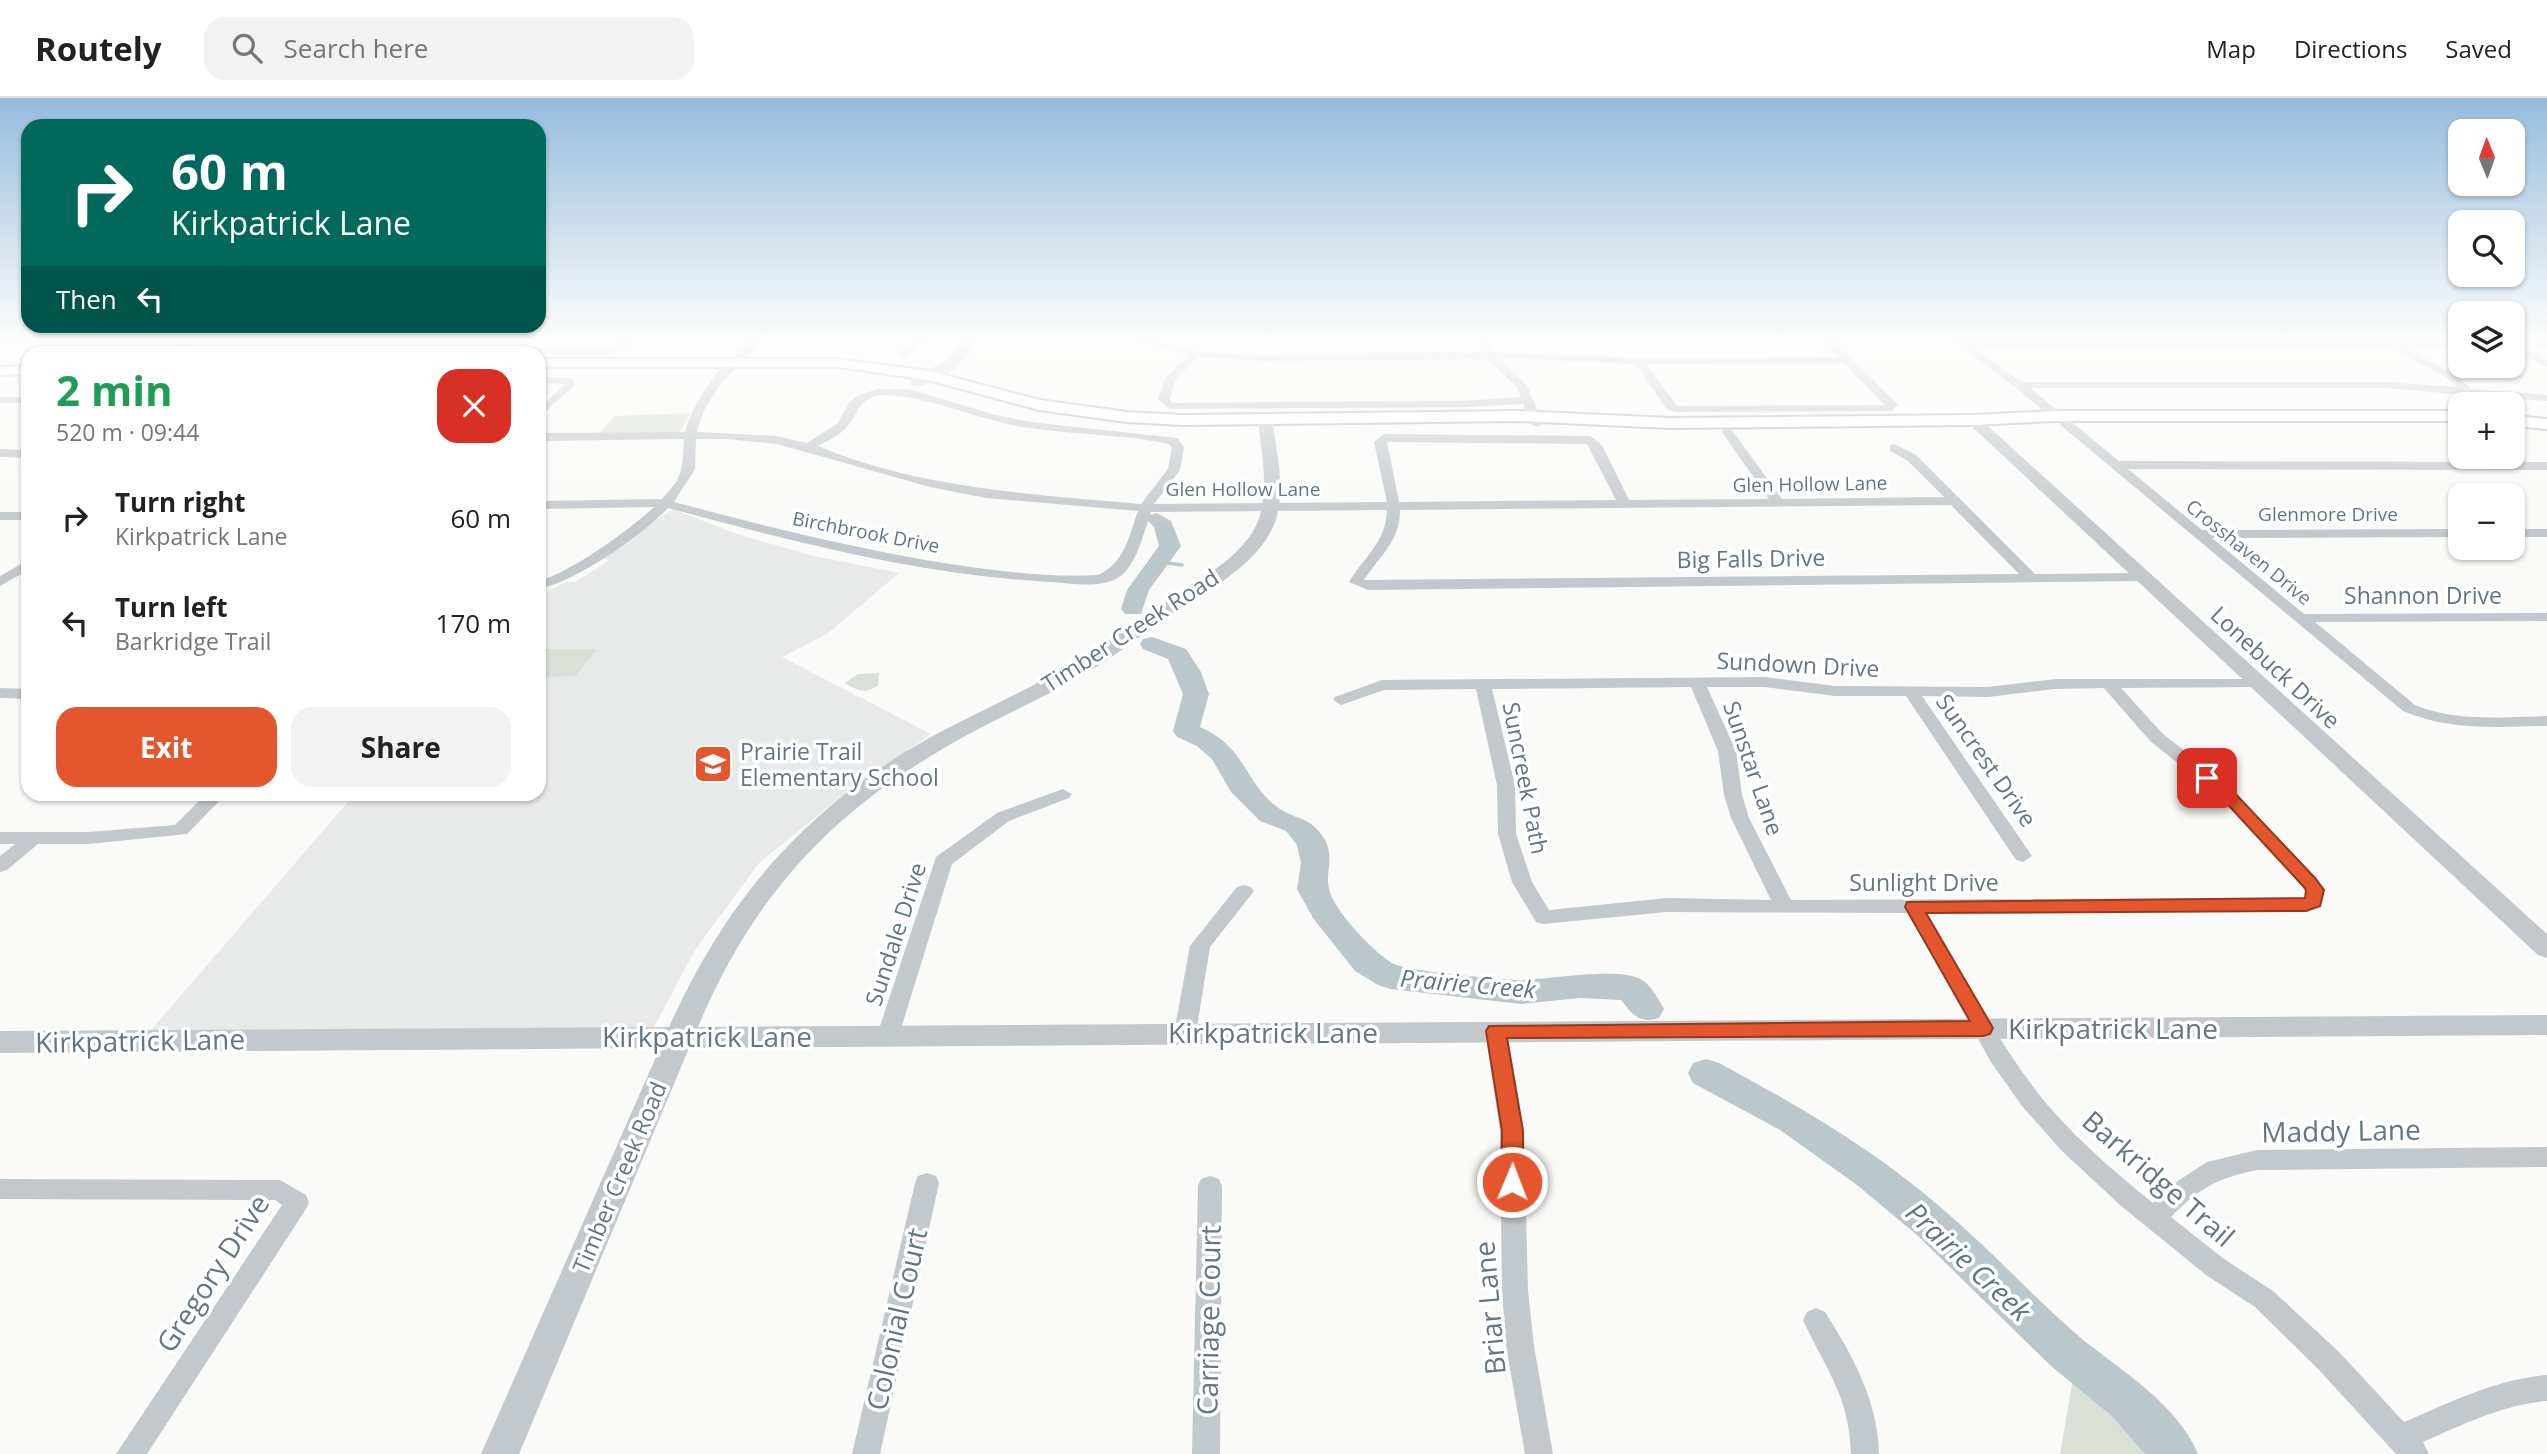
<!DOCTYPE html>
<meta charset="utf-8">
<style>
:root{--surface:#fff;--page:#f2f2f2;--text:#222;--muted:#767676;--line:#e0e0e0;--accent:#e4572e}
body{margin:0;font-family:"Open Sans",sans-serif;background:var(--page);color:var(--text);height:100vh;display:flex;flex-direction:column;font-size:26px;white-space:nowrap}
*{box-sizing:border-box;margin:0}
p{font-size:23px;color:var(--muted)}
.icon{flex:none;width:38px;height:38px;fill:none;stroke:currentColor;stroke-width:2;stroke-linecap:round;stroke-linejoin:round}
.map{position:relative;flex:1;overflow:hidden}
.side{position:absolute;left:21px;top:248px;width:525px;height:455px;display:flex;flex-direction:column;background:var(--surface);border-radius:21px;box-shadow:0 2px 5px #0004}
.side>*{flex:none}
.guide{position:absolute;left:21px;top:21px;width:525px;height:214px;border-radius:21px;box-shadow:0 2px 5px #0004;background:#00695c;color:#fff;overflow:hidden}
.needle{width:46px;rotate:359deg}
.buttons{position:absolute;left:2448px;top:21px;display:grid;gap:14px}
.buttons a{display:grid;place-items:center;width:77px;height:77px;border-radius:14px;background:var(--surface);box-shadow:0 2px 5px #0004;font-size:35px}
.pin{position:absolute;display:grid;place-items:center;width:60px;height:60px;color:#fff;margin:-30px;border-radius:14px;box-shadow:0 4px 10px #0006}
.me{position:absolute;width:77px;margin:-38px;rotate:1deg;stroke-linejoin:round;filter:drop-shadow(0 0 5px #0008)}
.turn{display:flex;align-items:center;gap:24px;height:147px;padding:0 35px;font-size:32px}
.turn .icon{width:91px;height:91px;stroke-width:2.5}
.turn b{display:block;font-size:49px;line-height:60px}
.then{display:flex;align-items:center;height:66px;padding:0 35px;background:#0003;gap:14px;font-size:26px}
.round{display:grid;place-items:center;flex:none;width:74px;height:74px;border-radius:21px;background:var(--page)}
.headline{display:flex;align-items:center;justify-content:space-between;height:119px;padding:0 35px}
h1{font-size:42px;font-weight:700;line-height:52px;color:#1e9e55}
.primary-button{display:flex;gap:14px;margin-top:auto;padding:14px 35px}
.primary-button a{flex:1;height:80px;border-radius:21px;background:var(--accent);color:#fff;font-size:28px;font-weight:700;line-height:80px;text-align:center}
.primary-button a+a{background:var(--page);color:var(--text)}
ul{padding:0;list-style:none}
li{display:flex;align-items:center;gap:21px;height:105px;padding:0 35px}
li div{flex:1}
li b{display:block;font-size:26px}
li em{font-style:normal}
header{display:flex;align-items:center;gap:42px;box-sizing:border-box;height:98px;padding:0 35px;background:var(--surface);border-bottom:2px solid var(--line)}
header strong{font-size:33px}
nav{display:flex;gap:38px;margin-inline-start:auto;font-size:24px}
.search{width:490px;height:63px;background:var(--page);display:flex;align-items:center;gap:18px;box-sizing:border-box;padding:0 24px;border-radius:21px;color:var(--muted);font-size:26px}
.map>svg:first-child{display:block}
.built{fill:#e8e9e9}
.green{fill:#dadfd7}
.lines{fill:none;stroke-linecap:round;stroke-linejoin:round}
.stream{stroke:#bbc7cb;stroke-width:3.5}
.river{fill:#bbc7cb;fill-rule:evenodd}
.secondary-casing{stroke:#b3babf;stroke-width:4}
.minor{fill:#c3c8cc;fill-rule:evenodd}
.tertiary{fill:#c3c8cc;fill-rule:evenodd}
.secondary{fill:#fff;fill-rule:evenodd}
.route{fill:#e4572e;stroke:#94391e;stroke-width:2}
.labels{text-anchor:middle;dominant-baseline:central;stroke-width:7;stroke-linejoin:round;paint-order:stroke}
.far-street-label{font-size:19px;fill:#657683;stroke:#fff}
.street-label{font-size:23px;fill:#657683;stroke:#fff}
.poi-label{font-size:23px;fill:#657683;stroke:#fff;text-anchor:start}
.water-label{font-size:24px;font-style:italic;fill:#60757c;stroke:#fff}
.near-street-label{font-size:28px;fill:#657683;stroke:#fff}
.near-water-label{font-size:28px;font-style:italic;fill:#60757c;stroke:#fff}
</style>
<header>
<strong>Routely</strong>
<div class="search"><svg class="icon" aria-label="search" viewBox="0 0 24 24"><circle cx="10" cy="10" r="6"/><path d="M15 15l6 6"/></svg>Search here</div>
<nav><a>Map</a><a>Directions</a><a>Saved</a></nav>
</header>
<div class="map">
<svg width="2547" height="1356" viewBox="0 0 2547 1356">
<rect width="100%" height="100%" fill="#fafaf8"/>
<path class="built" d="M 673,411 L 737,436 L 810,457 L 899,475 L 827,536 L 782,559 L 931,636 L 834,704 L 759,765 L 695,852 L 651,935 L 145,939 L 354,697 L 539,696 L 539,505 L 547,494 L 566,484 L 575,484 L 610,462 L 598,460 Z"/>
<path class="green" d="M 691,315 L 679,335 L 598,336 L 615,318 Z
M 539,551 L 597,551 L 576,578 L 539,579 Z
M 879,575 L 878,588 C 864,596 858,593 845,585 L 858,576 Z
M 2077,1258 L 2181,1356 L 2060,1356 Z"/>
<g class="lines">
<path class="stream" d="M 1160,464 L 1182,467"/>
<path class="river" d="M 1157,415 L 1171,423 L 1181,448 L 1149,492 L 1141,516 L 1125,516 L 1121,511 L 1127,492 L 1159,448 L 1154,429 L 1146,421 L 1150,417 Z
M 1152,539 L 1186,551 L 1201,574 L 1209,596 L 1200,629 C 1247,649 1245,688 1280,711 C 1299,723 1313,719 1326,744 C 1334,762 1325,775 1329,791 C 1333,812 1376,857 1394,866 C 1407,873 1502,882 1520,882 C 1547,882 1621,868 1642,882 C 1651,887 1659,902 1664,911 L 1659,920 C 1639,926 1633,917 1621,902 L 1580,900 L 1521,906 L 1390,891 L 1378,887 L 1355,873 L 1313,820 L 1297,791 L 1301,765 L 1297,747 L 1286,733 L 1260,723 L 1231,694 L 1212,661 L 1197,648 L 1177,639 L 1173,633 L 1183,596 L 1168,561 L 1143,551 L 1140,546 L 1143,541 Z
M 1706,961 L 1719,965 C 1799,1008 1877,1053 1946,1114 C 1993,1154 2035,1201 2082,1241 C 2123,1274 2177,1306 2198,1356 L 2145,1356 L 2112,1318 L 2051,1268 L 1917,1137 L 1857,1087 L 1780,1032 L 1693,985 L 1688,975 L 1693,965 Z"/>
<g class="secondary-casing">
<path id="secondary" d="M 539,261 L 839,261 L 929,273 L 1040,302 L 1127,314 L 1182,317 L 1517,313 L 1670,320 L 1973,317 L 2055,313 L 2460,313 L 2460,323 L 2055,323 L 1973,327 L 1670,330 L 1517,323 L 1182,327 L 1127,324 L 1039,312 L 928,282 L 839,269 L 539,269 Z
M 28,268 L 28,276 L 0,277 L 0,269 Z
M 2513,318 L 2547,321 L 2547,331 L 2513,328 Z"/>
</g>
<path class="minor" d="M 0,241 L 77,241 L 72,244 L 0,245 Z
M 92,241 L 106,241 L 101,244 Z
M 624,241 L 635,241 L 624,252 L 609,256 L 480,256 L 477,253 L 482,250 L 609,250 Z
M 754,241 L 766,241 C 737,268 707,293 697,334 L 777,338 L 807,345 L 838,325 L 848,306 L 858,297 L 878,291 L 908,291 L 996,317 L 1030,324 L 1177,340 L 1184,349 L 1180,372 L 1154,406 L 1387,404 L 1374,344 L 1384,336 L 1590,338 L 1602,347 L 1629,402 L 1769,401 L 1721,333 L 1727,330 L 1731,331 L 1782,401 L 1944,399 L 1908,363 L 1890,353 L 1890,347 L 1894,346 L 1916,357 L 2035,476 L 2141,475 L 2148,479 L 2141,483 L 1368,492 L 1349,484 L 1352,479 C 1368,456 1386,442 1387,412 L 1151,414 C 1144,433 1138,463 1122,477 C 1103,492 1072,485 1050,484 C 919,477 794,444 668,410 C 641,438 577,483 539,491 L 539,483 C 573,473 628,433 654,409 L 539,411 L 539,403 L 662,401 C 684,378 682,371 684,341 L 539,343 L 539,335 L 685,334 C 695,298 723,262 754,241 ZM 879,297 C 931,297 978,323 1030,330 C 1076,337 1124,336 1169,346 L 1172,349 L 1168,371 L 1141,406 C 1032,396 920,391 818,348 C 827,343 840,337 847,329 C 861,313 854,305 879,297 ZM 696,341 L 727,341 L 777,346 L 930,389 L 986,400 L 1138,413 C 1129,438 1124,466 1098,477 C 1049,480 998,473 950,466 C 856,451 765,428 674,404 L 695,371 ZM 1387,344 L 1587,346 L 1616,402 L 1399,404 ZM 1951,407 L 2019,476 L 1364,482 C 1380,457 1400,444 1400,412 Z
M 915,241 L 927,241 L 907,259 L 899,259 L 899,255 Z
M 1127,241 L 1146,241 L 1195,253 L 1260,257 L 1483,254 L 1477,241 L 1487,241 L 1493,254 L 1639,260 L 1838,259 L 1821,241 L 1832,241 L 1898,307 L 1891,313 L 1675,314 L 1666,310 L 1636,266 L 1499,260 L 1527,288 L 1543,326 L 1537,329 L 1531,326 L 1523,306 L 1464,309 L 1169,311 L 1158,301 L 1165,281 L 1188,257 ZM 1198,259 L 1260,263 L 1487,261 L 1517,289 L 1521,299 L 1464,303 L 1172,305 L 1170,301 L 1175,282 ZM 1844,265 L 1885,307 L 1677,308 L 1646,266 Z
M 1950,241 L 2460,243 L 2460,249 L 2405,249 L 2453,275 L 2472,291 L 2547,297 L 2547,303 L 2481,298 L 2490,306 L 2477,306 L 2466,297 L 2386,290 L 2030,290 L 2119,363 L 2547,364 L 2547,372 L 2128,371 L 2202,432 L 2460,431 L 2460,439 L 2212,440 L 2304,516 L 2547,515 L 2547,523 L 2315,524 L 2415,607 C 2457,624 2502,619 2547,618 L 2547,628 C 2497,629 2450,633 2403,613 L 2015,289 ZM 1973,249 L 2390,249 L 2445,279 L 2457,289 L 2386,284 L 2022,284 Z
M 2513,243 L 2547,243 L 2547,249 L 2521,249 L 2547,262 L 2547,269 L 2513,253 Z
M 539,279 L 570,280 L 574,281 L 575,287 L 539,319 L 539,310 L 565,286 L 539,285 Z
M 0,299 L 28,299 L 28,305 L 0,305 Z
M 0,351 L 28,352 L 28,360 L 0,359 Z
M 0,414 L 28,414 L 28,422 L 0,422 Z
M 2513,431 L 2547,431 L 2547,439 L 2513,439 Z
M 28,462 L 28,472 L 0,488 L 0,478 Z
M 1765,579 L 1835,588 L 1988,589 L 2055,581 L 2262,581 L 2264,584 L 2262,587 L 2256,589 L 2121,590 L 2162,635 L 2230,689 L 2316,780 L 2325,792 L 2321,809 L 2306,814 L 1927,815 C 1962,875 1994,938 2037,994 C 2069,1035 2112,1072 2153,1105 L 2170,1088 L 2207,1064 L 2257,1052 L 2547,1049 L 2547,1069 L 2257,1072 C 2218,1080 2199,1090 2171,1119 L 2224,1161 L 2273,1193 L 2339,1254 L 2404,1324 C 2451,1304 2496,1281 2547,1277 L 2547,1303 C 2502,1307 2464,1326 2423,1344 L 2429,1356 L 2396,1356 L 2319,1272 L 2255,1209 L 2206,1177 L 2120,1107 L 2062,1053 L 2022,1008 L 1991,964 L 1908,815 L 1667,814 L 1543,826 L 1536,824 L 1512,784 L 1498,736 L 1497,687 L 1476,591 L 1384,592 L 1341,607 L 1333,602 L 1335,599 L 1382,582 ZM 1691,589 L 1718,653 L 1724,697 L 1731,720 L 1771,802 L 1667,800 L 1549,812 L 1532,784 L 1516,736 L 1515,687 L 1492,591 ZM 1707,589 L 1765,589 L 1835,598 L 1906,598 L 2016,762 L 2023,764 L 2032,758 L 1922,598 L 1988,599 L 2055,591 L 2104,590 L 2150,643 L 2218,697 L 2302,788 L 2305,793 L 2305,800 L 1791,802 L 1749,720 L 1742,697 L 1736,653 Z
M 0,590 L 28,591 L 28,601 L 0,600 Z
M 1063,691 L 1072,696 L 1069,700 L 1009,723 L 952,766 L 899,937 L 896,943 L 888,945 L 880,943 L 877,937 L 936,759 L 997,715 Z
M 206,696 L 226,696 L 187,736 L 89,746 L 38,746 L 7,772 L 0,774 L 0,758 L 15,746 L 0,746 L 0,734 L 89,734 L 175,727 Z
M 1244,787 L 1251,789 L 1254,793 L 1210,849 L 1196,935 L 1193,941 L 1185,943 L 1177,941 L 1174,935 L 1190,848 L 1237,789 Z
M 1496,925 L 1504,927 L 1507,933 L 1524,1033 L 1528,1193 L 1534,1248 L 1553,1356 L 1525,1356 L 1506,1248 L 1502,1193 L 1500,1033 L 1485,933 L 1488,927 Z
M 927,1075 L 936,1078 L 939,1085 L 880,1356 L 852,1356 L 915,1085 L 918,1078 Z
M 1210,1078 L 1219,1081 L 1222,1088 L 1220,1356 L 1192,1356 L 1198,1088 L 1201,1081 Z
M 0,1081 L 280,1082 L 306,1097 L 309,1104 L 306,1111 L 147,1356 L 116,1356 L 282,1107 L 275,1102 L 0,1101 Z
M 1816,1210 L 1825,1214 C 1853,1258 1878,1303 1879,1356 L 1851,1356 C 1849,1297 1826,1272 1803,1222 L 1807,1214 Z"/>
<path class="tertiary" d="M 184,241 L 199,241 L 181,256 L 165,256 Z
M 967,241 L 980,241 C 969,260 935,292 911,287 L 911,281 L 944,264 Z
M 1265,317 L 1272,321 C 1277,358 1289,401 1270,435 C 1248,474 1199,497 1164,522 C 1136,541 1110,562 1081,578 C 1032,606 979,628 931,658 C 820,725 748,809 698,929 L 2547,917 L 2547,937 L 689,950 L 519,1356 L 481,1356 L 660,950 L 0,955 L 0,933 L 669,929 C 724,806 800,716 917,647 C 966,619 1018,597 1067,569 C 1095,553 1121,534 1147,516 C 1179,494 1231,468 1252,435 C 1273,402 1261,357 1258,321 Z
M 1973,318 L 1978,319 L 2547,836 L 2547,860 L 2538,857 L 1968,325 L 1966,322 L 1968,319 Z"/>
<use href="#secondary" class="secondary"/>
</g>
<linearGradient id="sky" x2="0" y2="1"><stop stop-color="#96bcdc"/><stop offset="0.56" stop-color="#fdfdfc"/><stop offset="1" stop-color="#fdfdfc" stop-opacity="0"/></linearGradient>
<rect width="2547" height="431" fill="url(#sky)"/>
<path class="route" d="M 2207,676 L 2230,690 L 2315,780 L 2324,792 L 2320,808 L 2306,813 L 1926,815 L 1993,930 L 1990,936 L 1983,938 L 1507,940 L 1523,1033 L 1523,1084 L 1519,1090 L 1512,1093 L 1504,1090 L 1501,1084 L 1502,1033 L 1486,933 L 1489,928 L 1970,923 L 1905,809 L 1907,804 L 2305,800 L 2306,792 L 2303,788 L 2219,697 L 2199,680 L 2201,677 Z"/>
<defs>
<g id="school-square" transform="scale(2.0125)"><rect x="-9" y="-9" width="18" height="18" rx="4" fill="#e4572e" stroke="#fff"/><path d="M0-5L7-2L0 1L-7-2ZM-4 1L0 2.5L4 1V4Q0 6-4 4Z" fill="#fff"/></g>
</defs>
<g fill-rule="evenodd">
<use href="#school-square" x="713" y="666"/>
</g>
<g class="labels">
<g class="far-street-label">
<text transform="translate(1810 386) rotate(-1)">Glen Hollow Lane</text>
<text x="1243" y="391">Glen Hollow Lane</text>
<text x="2328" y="416">Glenmore Drive</text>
<text transform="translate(866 434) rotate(11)">Birchbrook Drive</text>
<text transform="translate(2249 454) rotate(39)">Crosshaven Drive</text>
</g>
<g class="street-label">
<text transform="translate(1751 460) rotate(-1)">Big Falls Drive</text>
<text x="2423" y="497">Shannon Drive</text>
<text transform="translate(1130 532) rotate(-33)">Timber Creek Road</text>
<text transform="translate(1798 566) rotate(3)">Sundown Drive</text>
<text transform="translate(2276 569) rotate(43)">Lonebuck Drive</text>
<text transform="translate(1987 662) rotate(55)">Suncrest Drive</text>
<text transform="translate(1754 670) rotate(71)">Sunstar Lane</text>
<text transform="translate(1526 680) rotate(79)">Suncreek Path</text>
<text x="1924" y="784">Sunlight Drive</text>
<text transform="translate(895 836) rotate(-72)">Sundale Drive</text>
<text transform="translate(619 1079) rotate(-67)">Timber Creek Road</text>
</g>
<g class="poi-label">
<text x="740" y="653">Prairie Trail<tspan x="740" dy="26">Elementary School</tspan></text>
</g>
<g class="water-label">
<text transform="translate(1468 885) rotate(5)">Prairie Creek</text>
</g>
<g class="near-street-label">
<text x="2113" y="930">Kirkpatrick Lane</text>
<text x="1273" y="934">Kirkpatrick Lane</text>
<text x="707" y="938">Kirkpatrick Lane</text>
<text transform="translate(140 942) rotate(-1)">Kirkpatrick Lane</text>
<text transform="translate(2341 1032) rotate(-1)">Maddy Lane</text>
<text transform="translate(2159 1080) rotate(41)">Barkridge Trail</text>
<text transform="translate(212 1175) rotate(-57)">Gregory Drive</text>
<text transform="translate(1489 1210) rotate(-95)">Briar Lane</text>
<text transform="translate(896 1221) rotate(-77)">Colonial Court</text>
<text transform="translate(1208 1222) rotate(-89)">Carriage Court</text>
</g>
<g class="near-water-label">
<text transform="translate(1969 1163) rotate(43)">Prairie Creek</text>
</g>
</g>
</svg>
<div class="buttons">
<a><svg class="needle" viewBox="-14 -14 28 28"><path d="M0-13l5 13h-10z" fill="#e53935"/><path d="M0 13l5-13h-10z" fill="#767676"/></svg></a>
<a><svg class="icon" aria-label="search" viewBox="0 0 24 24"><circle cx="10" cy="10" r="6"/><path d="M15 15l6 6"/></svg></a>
<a><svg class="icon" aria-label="layers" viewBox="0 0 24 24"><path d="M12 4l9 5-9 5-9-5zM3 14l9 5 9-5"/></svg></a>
<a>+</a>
<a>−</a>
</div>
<div class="pin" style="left:2207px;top:680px;background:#d93025"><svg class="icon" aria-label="arrive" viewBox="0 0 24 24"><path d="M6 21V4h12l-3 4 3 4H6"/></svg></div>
<svg class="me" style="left:1512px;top:1084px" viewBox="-20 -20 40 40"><circle r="17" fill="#e4572e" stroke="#fff" stroke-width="3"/><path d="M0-11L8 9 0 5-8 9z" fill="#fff"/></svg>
<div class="guide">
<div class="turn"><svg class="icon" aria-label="right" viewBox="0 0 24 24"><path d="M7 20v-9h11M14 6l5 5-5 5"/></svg><div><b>60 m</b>Kirkpatrick Lane</div></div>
<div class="then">Then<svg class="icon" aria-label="left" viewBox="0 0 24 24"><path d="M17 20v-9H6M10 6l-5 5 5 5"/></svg></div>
</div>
<section class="side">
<div class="headline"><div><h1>2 min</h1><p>520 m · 09:44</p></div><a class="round" style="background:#d93025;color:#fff"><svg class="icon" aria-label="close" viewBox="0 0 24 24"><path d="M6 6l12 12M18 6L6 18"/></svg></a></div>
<ul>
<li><svg class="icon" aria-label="right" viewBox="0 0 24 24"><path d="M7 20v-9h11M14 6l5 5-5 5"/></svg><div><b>Turn right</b><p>Kirkpatrick Lane</p></div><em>60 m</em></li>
<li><svg class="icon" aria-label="left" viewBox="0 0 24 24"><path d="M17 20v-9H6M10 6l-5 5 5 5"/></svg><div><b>Turn left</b><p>Barkridge Trail</p></div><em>170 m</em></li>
</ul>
<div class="primary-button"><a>Exit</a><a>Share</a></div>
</section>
</div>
